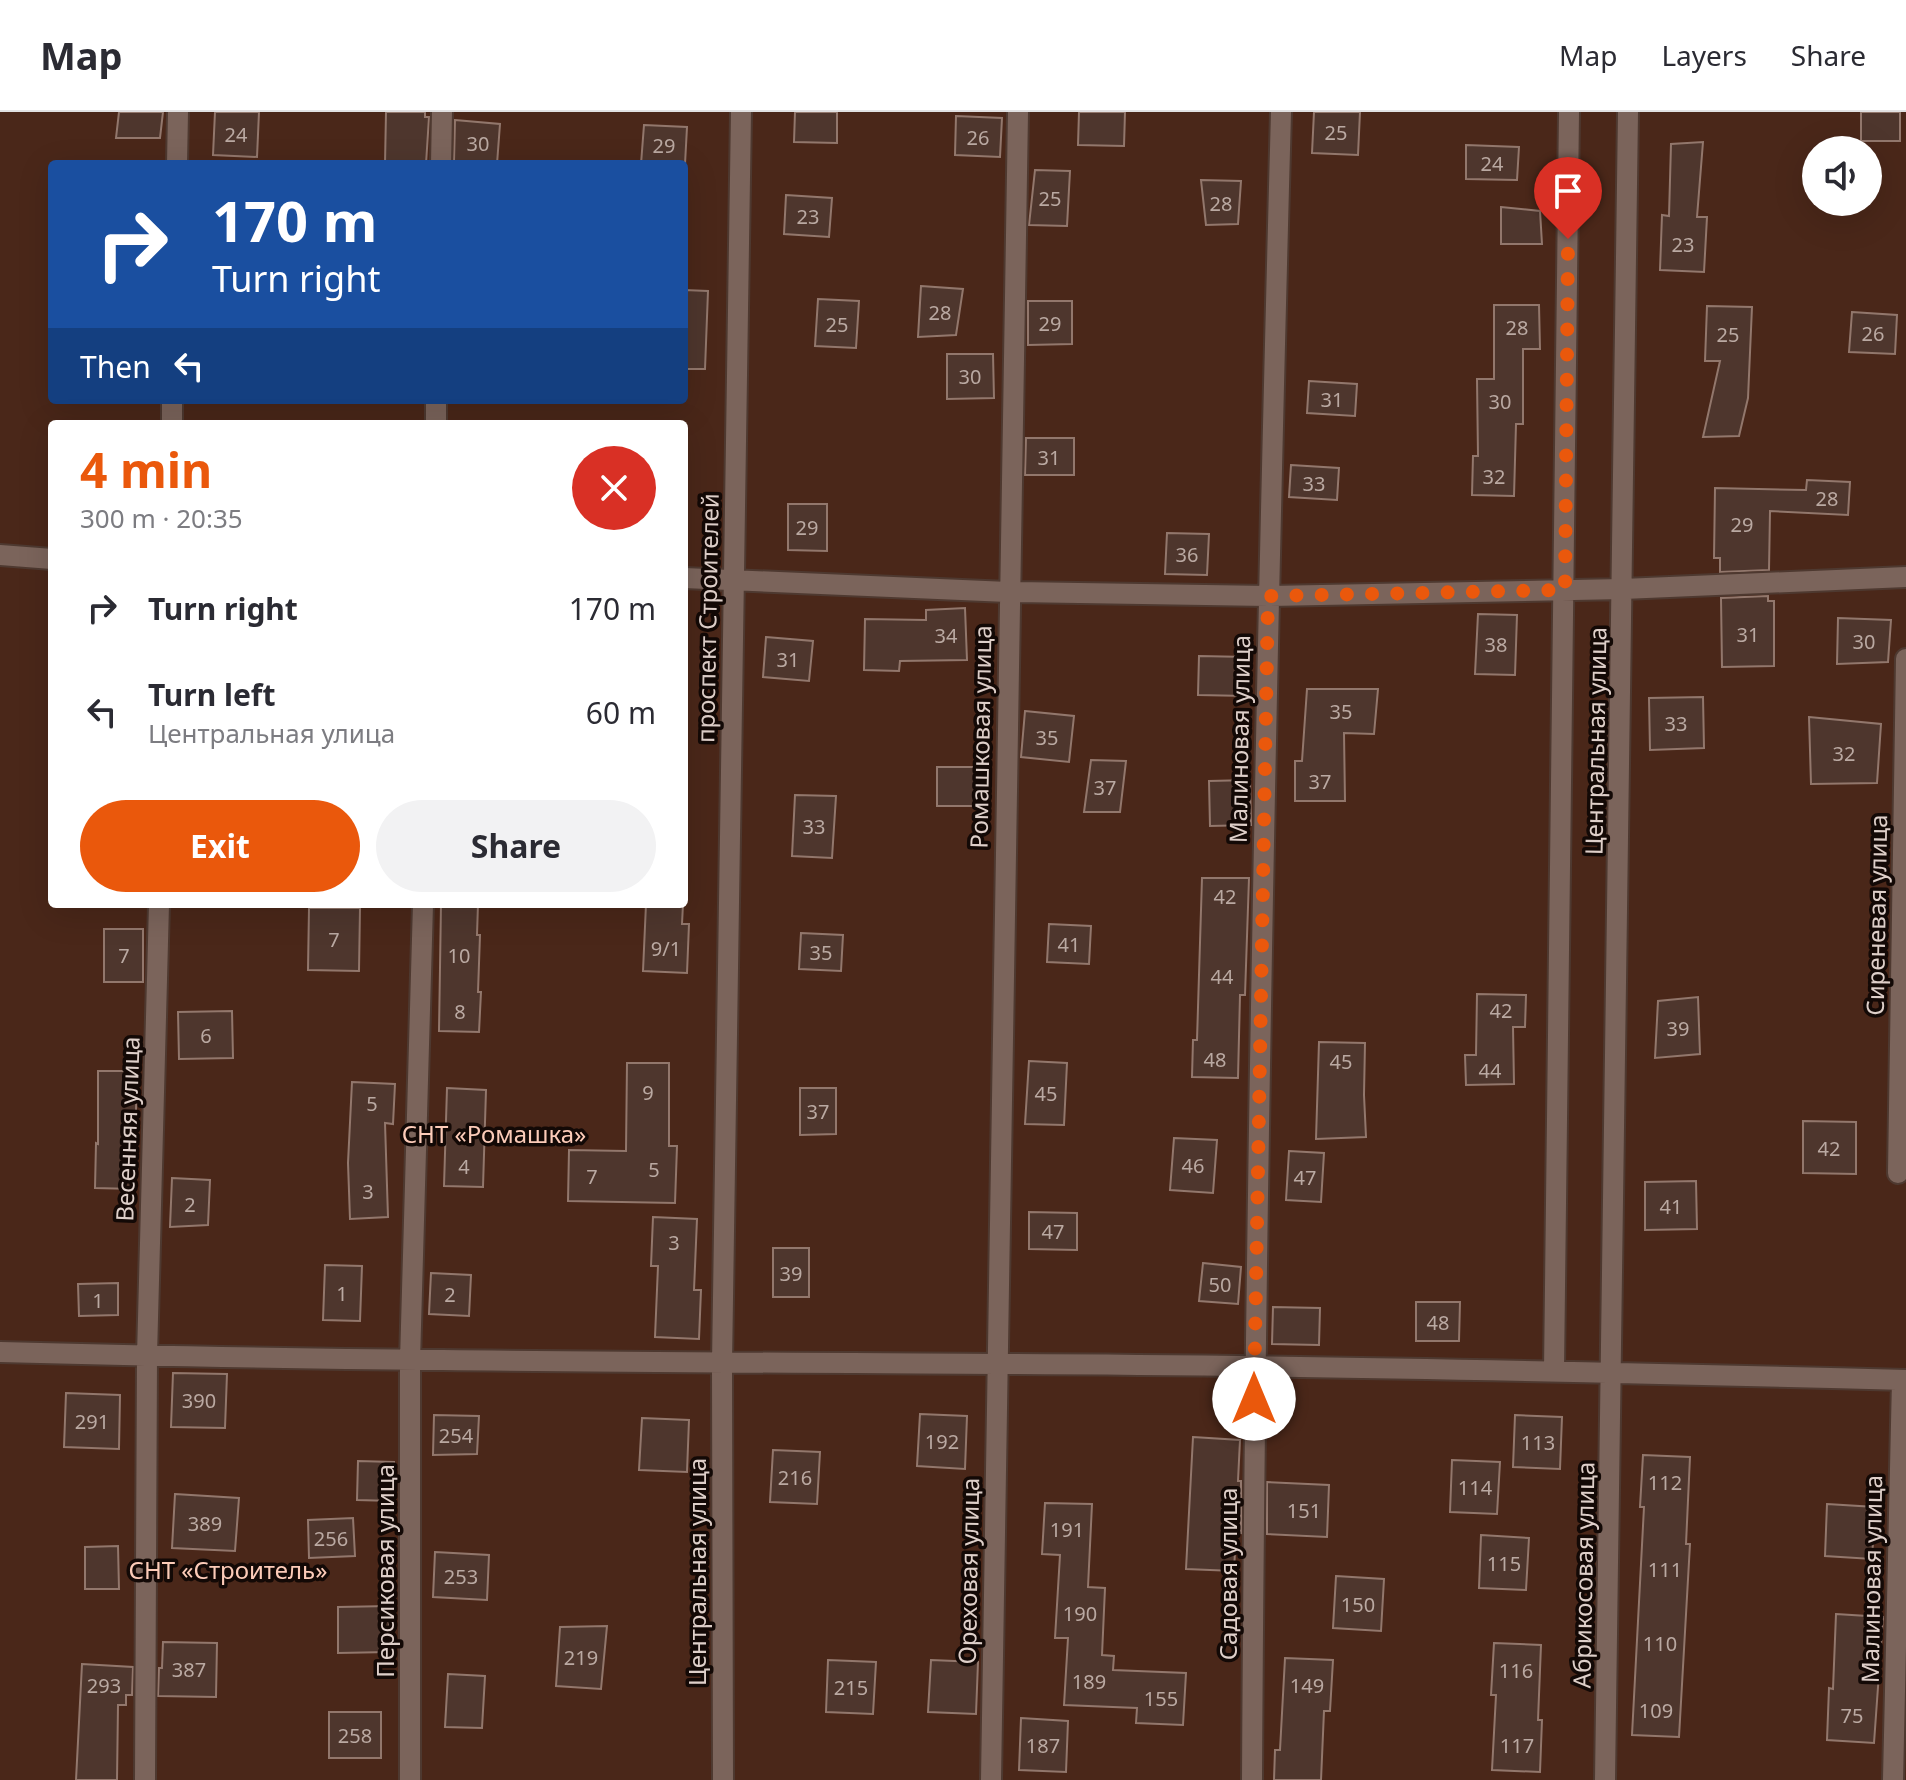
<!DOCTYPE html>
<meta charset="utf-8">
<style>
:root{--surface:#fff;--page:#f2f2f3;--text:#2b2b33;--muted:#7c7c81;--line:#e1e1e2;--accent:#ea580c}
body{margin:0;font-family:"Noto Sans",sans-serif;background:var(--page);color:var(--text);height:100vh;display:flex;flex-direction:column;font-size:30px;white-space:nowrap}
*{box-sizing:border-box;margin:0}
p{font-size:26px;color:var(--muted)}
.icon{flex:none;width:44px;height:44px;fill:none;stroke:currentColor;stroke-width:2;stroke-linecap:round;stroke-linejoin:round}
.map{position:relative;flex:1;overflow:hidden}
.side{position:absolute;left:48px;top:308px;width:640px;height:488px;display:flex;flex-direction:column;background:var(--surface);border-radius:8px;box-shadow:0 8px 32px #0002}
.side>*{flex:none}
.top-card{position:absolute;left:48px;top:48px;width:640px;height:244px;border-radius:8px;box-shadow:0 8px 32px #0002;background:#1a4fa0;color:#fff;overflow:hidden}
.fabs{position:absolute;left:1802px;top:24px;display:grid;gap:16px}
.fabs a{display:grid;place-items:center;width:80px;height:80px;border-radius:50%;background:var(--surface);box-shadow:0 8px 32px #0002;font-size:40px}
.pin{position:absolute;display:grid;place-items:center;width:68px;height:68px;color:#fff;margin:-82px -34px;border-radius:50% 50% 50% 0;rotate:-45deg;box-shadow:0 0 8px #0007}
.pin .icon{rotate:45deg}
.me{position:absolute;width:88px;margin:-44px;rotate:0deg;stroke-linejoin:round;filter:drop-shadow(0 0 6px #0008)}
.turn{display:flex;align-items:center;gap:28px;height:168px;padding:0 32px;font-size:36px}
.turn .icon{width:104px;height:104px;stroke-width:2.5}
.turn b{display:block;font-size:56px;line-height:68px}
.then{display:flex;align-items:center;height:76px;padding:0 32px;background:#0003;gap:16px;font-size:30px}
.round{display:grid;place-items:center;flex:none;width:84px;height:84px;border-radius:42px;background:var(--page)}
.head{display:flex;align-items:center;justify-content:space-between;height:136px;padding:0 32px}
h1{font-size:48px;font-weight:700;line-height:60px;color:var(--accent)}
.cta{display:flex;gap:16px;margin-top:auto;padding:16px 32px}
.cta a{flex:1;height:92px;border-radius:48px;background:var(--accent);color:#fff;font-size:32px;font-weight:700;line-height:92px;text-align:center}
.cta a+a{background:var(--page);color:var(--text)}
ul{padding:0;list-style:none}
li{display:flex;align-items:center;gap:24px;height:104px;padding:0 32px}
li div{flex:1}
li b{display:block;font-size:30px}
li em{font-style:normal}
header{display:flex;align-items:center;gap:48px;box-sizing:border-box;height:112px;padding:0 40px;background:var(--surface);border-bottom:2px solid var(--line)}
header strong{font-size:38px}
nav{display:flex;gap:44px;margin-inline-start:auto;font-size:28px}
.map>svg:first-child{display:block}
.green{fill:#4a2719;fill-rule:evenodd}
.building{fill:#4e362d;stroke:#92776c;stroke-width:2}
.lines{fill:none;stroke-linecap:round;stroke-linejoin:round}
.minor-casing{stroke:#4e3930;stroke-width:24}
.minor{stroke:#7b645b;stroke-width:20}
.route{stroke:#ea580c;stroke-width:14;stroke-dasharray:0 25.2}
.labels{text-anchor:middle;dominant-baseline:central;stroke-width:7;stroke-linejoin:round;paint-order:stroke}
.number-label{font-size:20px;fill:#baa9a2}
.street-label{font-size:24px;fill:#decfc9;stroke:#130906}
.park-label{font-size:24px;fill:#fccbb8;stroke:#130906}
</style>
<header>
<strong>Map</strong>
<nav><a>Map</a><a>Layers</a><a>Share</a></nav>
</header>
<div class="map">
<svg width="1906" height="1668" viewBox="0 0 1906 1668">
<rect width="100%" height="100%" fill="#321c13"/>
<path class="green" d="M 0,0 L 1906,0 L 1906,1668 L 0,1668 ZM 1816,38 L 1868,38 L 1868,90 L 1816,90 ZM 52,52 L 684,52 L 684,288 L 52,288 ZM 52,312 L 684,312 L 684,792 L 52,792 Z"/>
<path class="building" d="M 119,0 L 163,0 L 160,26 L 116,26 Z
M 215,0 L 259,0 L 257,45 L 213,43 Z
M 386,0 L 425,0 L 425,5 L 429,5 L 426,52 L 385,52 Z
M 795,0 L 837,0 L 837,31 L 794,30 Z
M 1079,0 L 1125,0 L 1124,34 L 1078,33 Z
M 1314,0 L 1360,0 L 1358,43 L 1312,41 Z
M 1861,0 L 1900,0 L 1900,29 L 1861,29 Z
M 956,4 L 1002,6 L 1000,45 L 955,43 Z
M 455,8 L 500,12 L 497,52 L 454,50 Z
M 644,13 L 687,15 L 685,52 L 641,52 Z
M 1703,30 L 1697,105 L 1707,105 L 1704,160 L 1660,158 L 1662,103 L 1669,104 L 1671,32 Z
M 1466,33 L 1519,35 L 1517,68 L 1466,67 Z
M 1035,58 L 1070,59 L 1067,114 L 1029,113 Z
M 1201,68 L 1241,69 L 1238,112 L 1206,113 Z
M 786,83 L 832,86 L 829,125 L 784,122 Z
M 1501,95 L 1540,99 L 1542,132 L 1501,132 Z
M 921,174 L 963,177 L 956,223 L 918,225 Z
M 684,178 L 708,179 L 705,257 L 684,257 Z
M 818,187 L 859,189 L 856,236 L 815,234 Z
M 1028,189 L 1072,189 L 1072,232 L 1028,233 Z
M 1494,193 L 1539,193 L 1540,237 L 1523,237 L 1523,312 L 1516,312 L 1514,384 L 1472,383 L 1473,344 L 1478,344 L 1477,267 L 1494,267 Z
M 1707,194 L 1752,195 L 1748,286 L 1739,324 L 1703,325 L 1720,249 L 1705,249 Z
M 1852,200 L 1897,203 L 1895,242 L 1849,240 Z
M 947,242 L 993,242 L 994,286 L 947,287 Z
M 1309,269 L 1357,272 L 1355,304 L 1307,301 Z
M 1026,326 L 1074,326 L 1074,363 L 1025,363 Z
M 1291,353 L 1339,356 L 1337,388 L 1289,385 Z
M 1807,368 L 1850,370 L 1848,403 L 1770,399 L 1769,458 L 1720,460 L 1720,446 L 1714,446 L 1715,376 L 1806,378 Z
M 788,392 L 827,392 L 827,439 L 788,438 Z
M 1167,421 L 1209,422 L 1207,463 L 1165,462 Z
M 1768,484 L 1768,489 L 1774,489 L 1774,554 L 1722,555 L 1721,486 Z
M 965,496 L 967,548 L 900,549 L 899,559 L 864,558 L 865,507 L 926,508 L 926,498 Z
M 1478,502 L 1517,503 L 1515,563 L 1475,562 Z
M 1838,506 L 1891,508 L 1888,550 L 1837,552 Z
M 766,525 L 813,529 L 809,569 L 763,565 Z
M 1199,544 L 1248,545 L 1247,584 L 1198,583 Z
M 1307,577 L 1378,577 L 1374,622 L 1344,621 L 1345,689 L 1295,689 L 1295,649 L 1302,649 Z
M 1703,585 L 1704,636 L 1650,638 L 1649,586 Z
M 1025,599 L 1074,604 L 1069,650 L 1021,645 Z
M 1809,605 L 1881,612 L 1877,671 L 1811,672 Z
M 1091,648 L 1126,649 L 1120,700 L 1084,700 Z
M 937,655 L 985,655 L 985,694 L 937,694 Z
M 1250,668 L 1251,713 L 1210,714 L 1209,669 Z
M 795,683 L 836,684 L 832,746 L 792,744 Z
M 1202,766 L 1249,766 L 1245,883 L 1240,883 L 1238,966 L 1192,965 L 1193,928 L 1197,928 Z
M 441,792 L 478,792 L 477,823 L 480,823 L 478,880 L 481,880 L 479,920 L 439,919 Z
M 646,792 L 683,792 L 682,812 L 689,812 L 687,861 L 643,859 Z
M 309,796 L 360,796 L 359,859 L 308,858 Z
M 1049,812 L 1091,814 L 1089,852 L 1047,850 Z
M 104,817 L 143,817 L 143,870 L 104,870 Z
M 801,821 L 843,823 L 841,859 L 799,857 Z
M 1477,882 L 1526,883 L 1525,915 L 1513,915 L 1514,972 L 1466,973 L 1465,943 L 1476,943 Z
M 1698,885 L 1700,942 L 1655,946 L 1658,889 Z
M 232,899 L 233,946 L 179,947 L 178,900 Z
M 1319,930 L 1365,931 L 1364,983 L 1366,1025 L 1316,1027 Z
M 1029,949 L 1067,951 L 1064,1013 L 1025,1012 Z
M 627,951 L 669,951 L 669,1034 L 677,1034 L 675,1091 L 568,1089 L 569,1038 L 626,1039 Z
M 98,959 L 137,959 L 134,1077 L 95,1076 L 96,1031 L 98,1032 Z
M 352,970 L 395,972 L 393,1012 L 385,1011 L 388,1105 L 350,1107 L 348,1051 Z
M 447,976 L 486,978 L 483,1075 L 444,1074 Z
M 800,976 L 836,976 L 836,1022 L 800,1023 Z
M 1803,1009 L 1856,1010 L 1856,1062 L 1803,1061 Z
M 1174,1026 L 1217,1028 L 1213,1081 L 1170,1078 Z
M 1289,1039 L 1324,1041 L 1321,1090 L 1286,1088 Z
M 172,1066 L 210,1068 L 208,1113 L 170,1115 Z
M 1696,1069 L 1697,1117 L 1645,1118 L 1645,1070 Z
M 1029,1100 L 1077,1101 L 1077,1138 L 1029,1137 Z
M 653,1105 L 697,1107 L 694,1178 L 701,1178 L 699,1227 L 655,1225 L 658,1154 L 651,1154 Z
M 773,1136 L 809,1136 L 809,1185 L 773,1185 Z
M 1203,1151 L 1241,1155 L 1238,1192 L 1199,1189 Z
M 325,1153 L 362,1154 L 360,1209 L 323,1208 Z
M 431,1161 L 471,1163 L 469,1204 L 429,1202 Z
M 118,1171 L 118,1203 L 79,1204 L 78,1172 Z
M 1416,1190 L 1460,1190 L 1459,1229 L 1416,1229 Z
M 1273,1195 L 1320,1196 L 1319,1233 L 1272,1232 Z
M 173,1261 L 227,1262 L 225,1316 L 171,1315 Z
M 66,1281 L 120,1283 L 119,1337 L 64,1335 Z
M 920,1302 L 967,1304 L 965,1357 L 917,1354 Z
M 434,1303 L 479,1304 L 477,1342 L 433,1343 Z
M 1515,1303 L 1562,1305 L 1560,1357 L 1513,1355 Z
M 642,1306 L 689,1308 L 687,1360 L 639,1358 Z
M 1193,1325 L 1240,1328 L 1238,1369 L 1241,1369 L 1241,1421 L 1236,1420 L 1234,1459 L 1186,1457 Z
M 773,1338 L 820,1340 L 817,1392 L 770,1390 Z
M 1643,1343 L 1690,1345 L 1686,1432 L 1690,1432 L 1679,1625 L 1632,1623 L 1644,1395 L 1640,1395 Z
M 1452,1348 L 1500,1350 L 1497,1402 L 1450,1400 Z
M 358,1349 L 394,1350 L 393,1389 L 357,1388 Z
M 1267,1370 L 1329,1373 L 1327,1425 L 1267,1422 Z
M 175,1382 L 239,1386 L 235,1439 L 172,1436 Z
M 1045,1391 L 1092,1392 L 1088,1475 L 1105,1476 L 1102,1543 L 1114,1544 L 1113,1558 L 1186,1561 L 1183,1613 L 1136,1611 L 1137,1596 L 1064,1593 L 1068,1526 L 1055,1526 L 1060,1443 L 1042,1442 Z
M 1827,1392 L 1875,1395 L 1872,1447 L 1825,1444 Z
M 353,1406 L 355,1444 L 309,1446 L 308,1408 Z
M 1481,1423 L 1529,1426 L 1526,1478 L 1479,1476 Z
M 118,1434 L 119,1477 L 85,1477 L 85,1435 Z
M 435,1440 L 489,1443 L 487,1488 L 433,1485 Z
M 1336,1464 L 1384,1467 L 1381,1519 L 1333,1516 Z
M 389,1494 L 389,1540 L 338,1541 L 338,1495 Z
M 1836,1502 L 1883,1505 L 1874,1631 L 1827,1628 L 1829,1576 L 1833,1577 Z
M 607,1514 L 601,1577 L 556,1574 L 560,1515 Z
M 163,1530 L 217,1531 L 216,1585 L 158,1584 L 159,1556 L 162,1556 Z
M 1494,1531 L 1541,1533 L 1538,1608 L 1542,1608 L 1540,1660 L 1492,1658 L 1496,1583 L 1491,1583 Z
M 1285,1546 L 1333,1548 L 1330,1599 L 1324,1599 L 1321,1668 L 1274,1668 L 1275,1638 L 1280,1638 Z
M 828,1548 L 876,1550 L 873,1602 L 826,1600 Z
M 931,1548 L 978,1550 L 976,1602 L 928,1600 Z
M 82,1552 L 133,1555 L 132,1583 L 126,1583 L 126,1593 L 118,1593 L 117,1668 L 76,1668 Z
M 448,1562 L 485,1564 L 482,1616 L 445,1615 Z
M 329,1600 L 381,1600 L 381,1646 L 329,1646 Z
M 1021,1606 L 1068,1609 L 1066,1660 L 1019,1658 Z"/>
<g class="lines">
<g class="minor-casing">
<path id="minor" d="M 177,52 L 178,0
M 441,52 L 442,0
M 172,312 L 172,288
M 436,312 L 436,288
M 0,443 L 52,447
M 684,466 L 1008,480 L 1268,484 L 1623,477 L 1906,465
M 1898,1061 L 1906,547
M 0,1240 C 332,1249 664,1250 996,1252 C 1299,1253 1603,1260 1906,1268
M 1554,1259 L 1569,0
M 145,1668 L 147,1244 L 159,792
M 410,1668 L 410,1249 L 423,792
M 723,1668 L 722,1252 L 741,0
M 991,1668 L 1018,0
M 1252,1668 C 1255,1112 1266,556 1281,0
M 1605,1668 L 1628,0
M 1893,1668 L 1902,1268"/>
</g>
<use href="#minor" class="minor"/>
</g>
<g class="lines">
<path class="route" d="M 1254,1287 L 1268,484 L 1565,478 L 1568,127"/>
</g>
<g class="labels">
<g class="number-label">
<text x="1336" y="20">25</text>
<text x="236" y="22">24</text>
<text x="978" y="25">26</text>
<text x="478" y="31">30</text>
<text x="664" y="33">29</text>
<text x="1492" y="51">24</text>
<text x="1050" y="86">25</text>
<text x="1221" y="91">28</text>
<text x="808" y="104">23</text>
<text x="1683" y="132">23</text>
<text x="940" y="200">28</text>
<text x="1050" y="211">29</text>
<text x="837" y="212">25</text>
<text x="1517" y="215">28</text>
<text x="1873" y="221">26</text>
<text x="1728" y="222">25</text>
<text x="970" y="264">30</text>
<text x="1332" y="287">31</text>
<text x="1500" y="289">30</text>
<text x="1049" y="345">31</text>
<text x="1494" y="364">32</text>
<text x="1314" y="371">33</text>
<text x="1827" y="386">28</text>
<text x="1742" y="412">29</text>
<text x="807" y="415">29</text>
<text x="1187" y="442">36</text>
<text x="1748" y="522">31</text>
<text x="946" y="523">34</text>
<text x="1864" y="529">30</text>
<text x="1496" y="532">38</text>
<text x="788" y="547">31</text>
<text x="1341" y="599">35</text>
<text x="1676" y="611">33</text>
<text x="1047" y="625">35</text>
<text x="1844" y="641">32</text>
<text x="1320" y="669">37</text>
<text x="1105" y="675">37</text>
<text x="814" y="714">33</text>
<text x="1225" y="784">42</text>
<text x="334" y="827">7</text>
<text x="1069" y="832">41</text>
<text x="666" y="836">9/1</text>
<text x="821" y="840">35</text>
<text x="124" y="843">7</text>
<text x="459" y="843">10</text>
<text x="1222" y="864">44</text>
<text x="1501" y="898">42</text>
<text x="460" y="899">8</text>
<text x="1678" y="916">39</text>
<text x="206" y="923">6</text>
<text x="1215" y="947">48</text>
<text x="1341" y="949">45</text>
<text x="1490" y="958">44</text>
<text x="648" y="980">9</text>
<text x="1046" y="981">45</text>
<text x="372" y="991">5</text>
<text x="818" y="999">37</text>
<text x="1829" y="1036">42</text>
<text x="1193" y="1053">46</text>
<text x="464" y="1054">4</text>
<text x="654" y="1057">5</text>
<text x="592" y="1064">7</text>
<text x="1305" y="1065">47</text>
<text x="368" y="1079">3</text>
<text x="190" y="1092">2</text>
<text x="1671" y="1094">41</text>
<text x="1053" y="1119">47</text>
<text x="674" y="1130">3</text>
<text x="791" y="1161">39</text>
<text x="1220" y="1172">50</text>
<text x="342" y="1181">1</text>
<text x="450" y="1182">2</text>
<text x="98" y="1188">1</text>
<text x="1438" y="1210">48</text>
<text x="199" y="1288">390</text>
<text x="92" y="1309">291</text>
<text x="456" y="1323">254</text>
<text x="942" y="1329">192</text>
<text x="1538" y="1330">113</text>
<text x="795" y="1365">216</text>
<text x="1665" y="1370">112</text>
<text x="1475" y="1375">114</text>
<text x="1304" y="1398">151</text>
<text x="205" y="1411">389</text>
<text x="1067" y="1417">191</text>
<text x="331" y="1426">256</text>
<text x="1504" y="1451">115</text>
<text x="1665" y="1457">111</text>
<text x="461" y="1464">253</text>
<text x="1358" y="1492">150</text>
<text x="1080" y="1501">190</text>
<text x="1660" y="1531">110</text>
<text x="581" y="1545">219</text>
<text x="189" y="1557">387</text>
<text x="1516" y="1558">116</text>
<text x="1089" y="1569">189</text>
<text x="104" y="1573">293</text>
<text x="1307" y="1573">149</text>
<text x="851" y="1575">215</text>
<text x="1161" y="1586">155</text>
<text x="1656" y="1598">109</text>
<text x="1852" y="1603">75</text>
<text x="355" y="1623">258</text>
<text x="1043" y="1633">187</text>
<text x="1517" y="1633">117</text>
</g>
<g class="street-label">
<text transform="translate(707 506) rotate(-89)">проспект Строителей</text>
<text transform="translate(980 625) rotate(-89)">Ромашковая улица</text>
<text transform="translate(1239 627) rotate(-89)">Малиновая улица</text>
<text transform="translate(1595 629) rotate(-89)">Центральная улица</text>
<text transform="translate(1876 803) rotate(-89)">Сиреневая улица</text>
<text transform="translate(127 1017) rotate(-88)">Весенняя улица</text>
<text transform="translate(384 1459) rotate(-90)">Персиковая улица</text>
<text transform="translate(968 1459) rotate(-89)">Ореховая улица</text>
<text transform="translate(696 1460) rotate(-90)">Центральная улица</text>
<text transform="translate(1227 1462) rotate(-90)">Садовая улица</text>
<text transform="translate(1583 1463) rotate(-89)">Абрикосовая улица</text>
<text transform="translate(1871 1467) rotate(-89)">Малиновая улица</text>
</g>
<g class="park-label">
<text x="494" y="1021">СНТ «Ромашка»</text>
<text x="228" y="1457">СНТ «Строитель»</text>
</g>
</g>
</svg>
<div class="fabs">
<a><svg class="icon" aria-label="sound" viewBox="0 0 24 24"><path d="M4 9h4l5-4v14l-5-4H4zM17 9q2 3 0 6"/></svg></a>
</div>
<div class="pin" style="left:1568px;top:127px;background:#d93025"><svg class="icon" aria-label="arrive" viewBox="0 0 24 24"><path d="M6 21V4h12l-3 4 3 4H6"/></svg></div>
<svg class="me" style="left:1254px;top:1287px" viewBox="-20 -20 40 40"><circle r="19" fill="#fff"/><path d="M0-13L10 11 0 6-10 11z" fill="#ea580c"/></svg>
<div class="top-card">
<div class="turn"><svg class="icon" aria-label="right" viewBox="0 0 24 24"><path d="M7 20v-9h11M14 6l5 5-5 5"/></svg><div><b>170 m</b>Turn right</div></div>
<div class="then">Then<svg class="icon" aria-label="left" viewBox="0 0 24 24"><path d="M17 20v-9H6M10 6l-5 5 5 5"/></svg></div>
</div>
<section class="side">
<div class="head"><div><h1>4 min</h1><p>300 m · 20:35</p></div><a class="round" style="background:#d93025;color:#fff"><svg class="icon" aria-label="close" viewBox="0 0 24 24"><path d="M6 6l12 12M18 6L6 18"/></svg></a></div>
<ul>
<li><svg class="icon" aria-label="right" viewBox="0 0 24 24"><path d="M7 20v-9h11M14 6l5 5-5 5"/></svg><div><b>Turn right</b></div><em>170 m</em></li>
<li><svg class="icon" aria-label="left" viewBox="0 0 24 24"><path d="M17 20v-9H6M10 6l-5 5 5 5"/></svg><div><b>Turn left</b><p>Центральная улица</p></div><em>60 m</em></li>
</ul>
<div class="cta"><a>Exit</a><a>Share</a></div>
</section>
</div>
